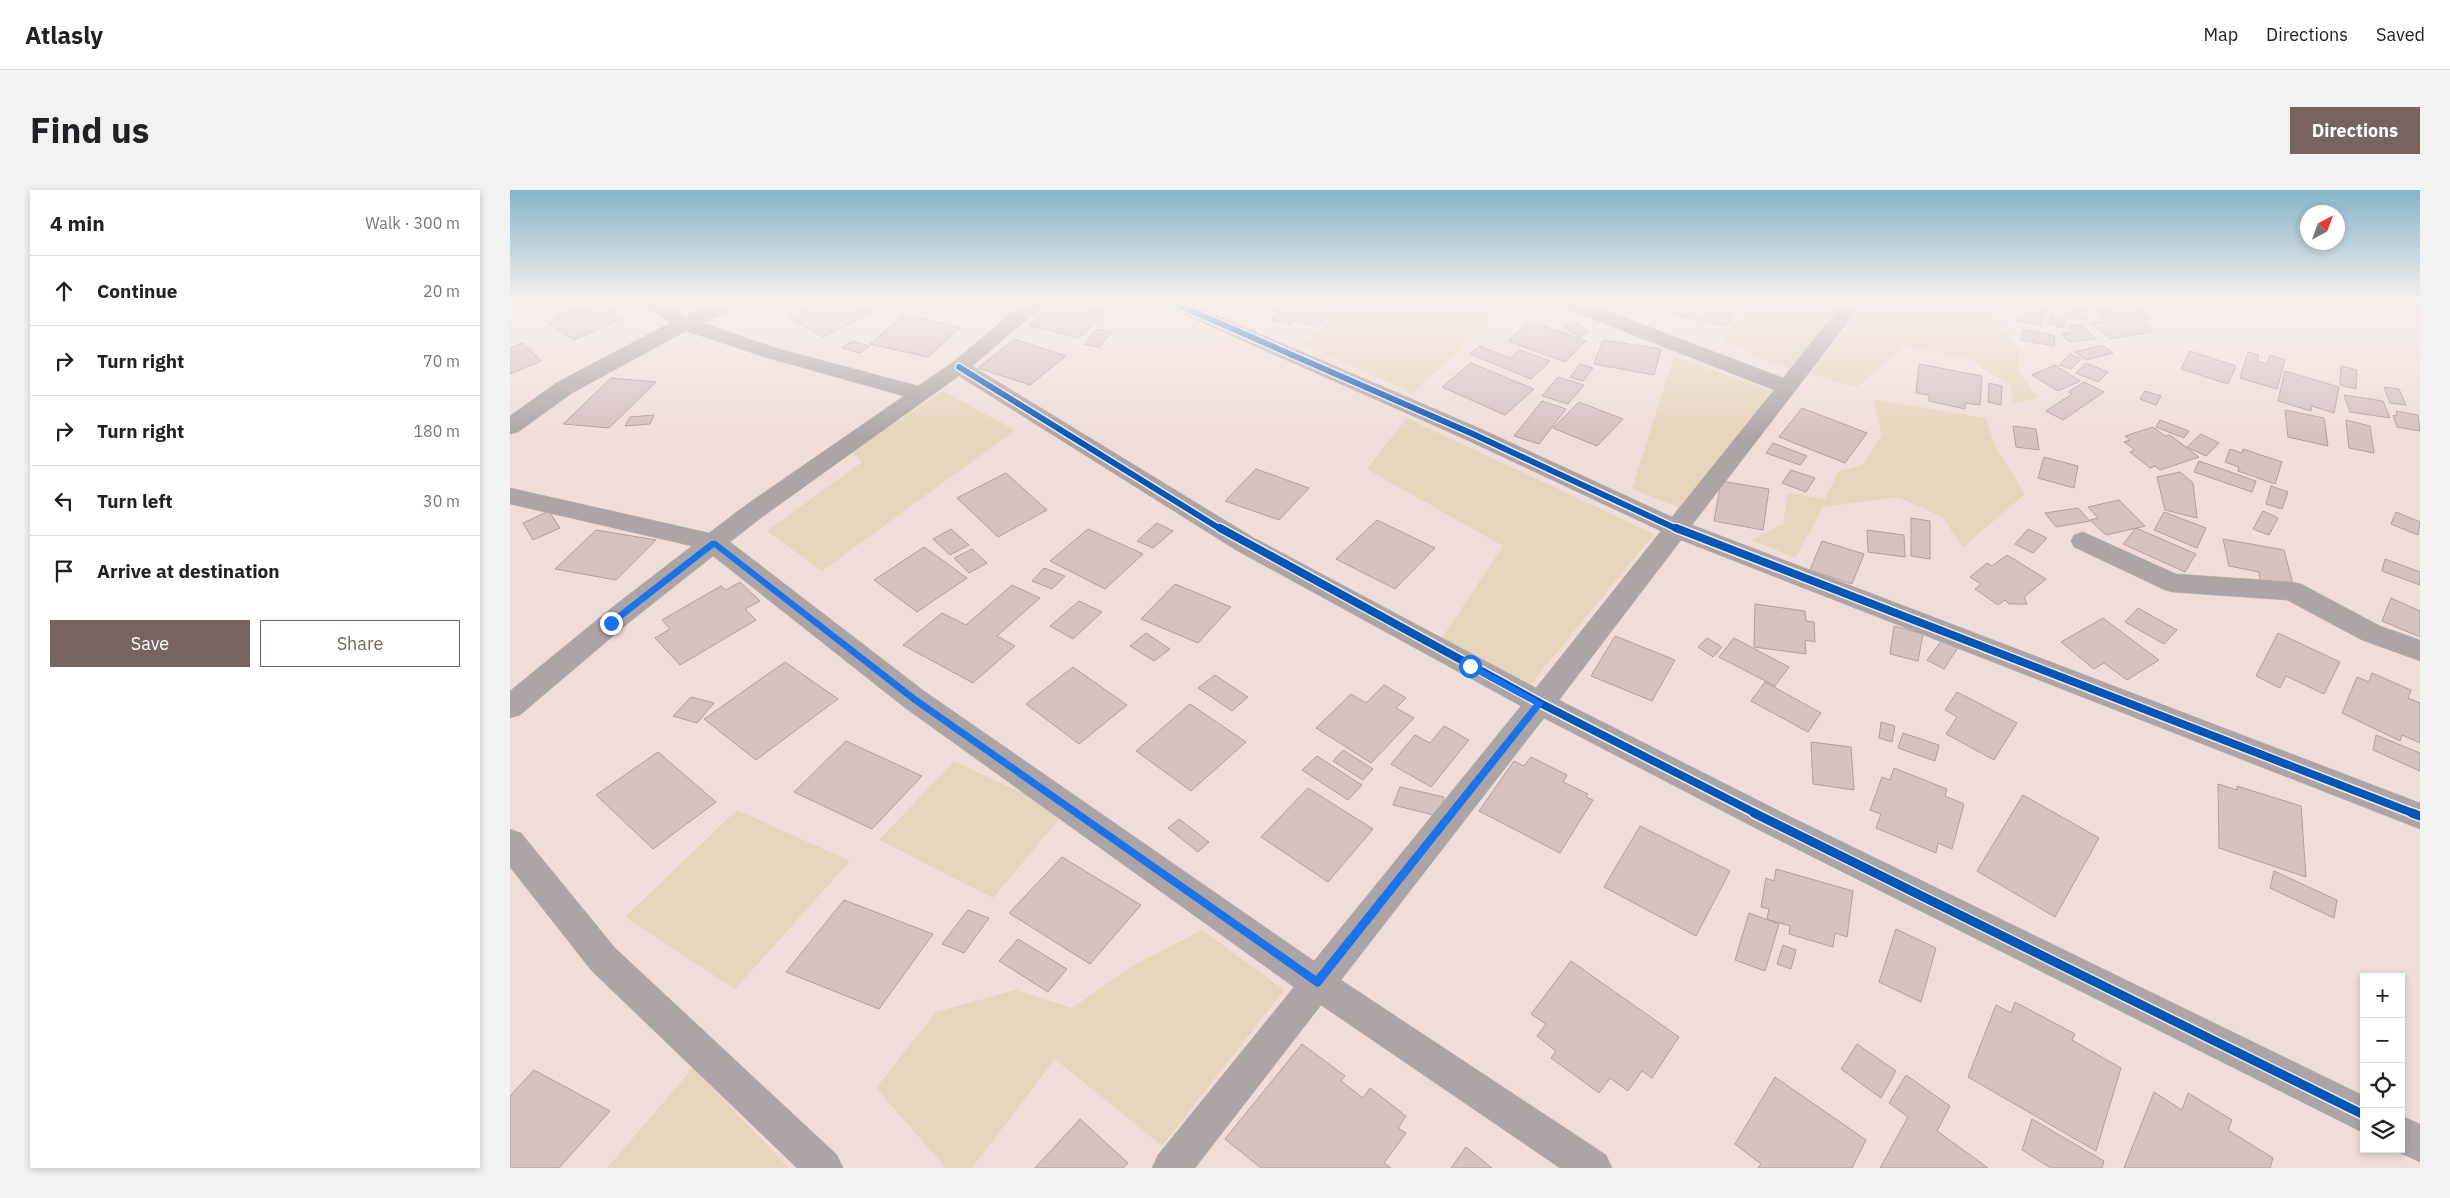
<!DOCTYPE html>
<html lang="en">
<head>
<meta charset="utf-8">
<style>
  :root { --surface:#fff; --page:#f2f2f2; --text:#202124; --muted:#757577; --line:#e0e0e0; --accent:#77635f }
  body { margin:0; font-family:"IBM Plex Sans",sans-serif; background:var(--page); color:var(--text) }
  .controls { position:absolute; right:15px; bottom:15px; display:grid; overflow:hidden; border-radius:0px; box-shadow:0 2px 8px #0003 }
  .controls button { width:45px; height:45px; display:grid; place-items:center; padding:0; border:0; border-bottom:1px solid var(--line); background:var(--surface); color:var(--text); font:25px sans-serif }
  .compass { position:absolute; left:1790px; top:15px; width:45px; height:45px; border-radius:50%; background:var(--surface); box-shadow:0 2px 8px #0003; rotate:41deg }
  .stop { position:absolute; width:15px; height:15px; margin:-11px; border:4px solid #1a73e8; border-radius:50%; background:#fff }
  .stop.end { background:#1a73e8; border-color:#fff; box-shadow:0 1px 5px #0008 }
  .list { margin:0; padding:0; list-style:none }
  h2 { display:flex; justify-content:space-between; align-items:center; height:65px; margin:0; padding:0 20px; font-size:21px }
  h2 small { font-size:16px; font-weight:400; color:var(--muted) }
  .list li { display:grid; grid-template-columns:32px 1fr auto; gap:15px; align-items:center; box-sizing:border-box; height:70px; padding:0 20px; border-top:1px solid var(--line) }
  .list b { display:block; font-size:19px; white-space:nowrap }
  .list em { font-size:16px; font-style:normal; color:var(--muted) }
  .actions { display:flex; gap:10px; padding:15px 20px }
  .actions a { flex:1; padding:11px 0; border:1px solid var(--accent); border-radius:0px; text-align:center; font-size:18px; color:var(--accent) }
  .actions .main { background:var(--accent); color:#fff }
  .icon { flex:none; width:28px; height:28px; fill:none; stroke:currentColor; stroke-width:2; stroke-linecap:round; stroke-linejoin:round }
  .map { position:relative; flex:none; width:1910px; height:978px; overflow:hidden; border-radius:0px }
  header { display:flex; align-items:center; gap:30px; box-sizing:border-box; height:70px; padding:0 25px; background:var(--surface); border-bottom:1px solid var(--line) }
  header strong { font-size:24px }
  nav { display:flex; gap:28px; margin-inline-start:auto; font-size:18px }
  .intro { display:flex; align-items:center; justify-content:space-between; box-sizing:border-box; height:120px; padding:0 30px }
  h1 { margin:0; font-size:35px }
  .button { padding:12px 22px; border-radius:0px; background:var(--accent); color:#fff; font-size:18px; font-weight:700 }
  main { display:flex; gap:30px; padding:0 30px }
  aside { flex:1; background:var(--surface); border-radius:0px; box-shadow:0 2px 8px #0003 }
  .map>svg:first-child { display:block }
</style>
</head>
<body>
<header>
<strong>Atlasly</strong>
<nav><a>Map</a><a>Directions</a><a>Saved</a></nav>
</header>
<div class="intro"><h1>Find us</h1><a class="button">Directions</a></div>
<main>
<aside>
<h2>4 min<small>Walk · 300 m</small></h2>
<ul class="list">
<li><svg class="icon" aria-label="ahead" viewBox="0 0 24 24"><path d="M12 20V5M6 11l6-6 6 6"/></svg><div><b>Continue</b></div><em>20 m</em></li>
<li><svg class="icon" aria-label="right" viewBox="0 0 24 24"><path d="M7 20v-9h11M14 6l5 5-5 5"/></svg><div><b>Turn right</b></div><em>70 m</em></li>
<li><svg class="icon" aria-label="right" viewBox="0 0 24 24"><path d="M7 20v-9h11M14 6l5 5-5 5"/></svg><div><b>Turn right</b></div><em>180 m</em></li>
<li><svg class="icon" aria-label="left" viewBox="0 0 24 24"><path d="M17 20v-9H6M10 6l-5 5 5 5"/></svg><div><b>Turn left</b></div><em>30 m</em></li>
<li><svg class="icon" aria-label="arrive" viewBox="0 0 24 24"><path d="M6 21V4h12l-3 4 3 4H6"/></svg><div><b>Arrive at destination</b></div></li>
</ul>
<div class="actions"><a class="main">Save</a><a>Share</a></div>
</aside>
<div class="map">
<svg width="1910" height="978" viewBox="0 0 1910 978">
  <rect width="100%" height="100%" fill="#efddd9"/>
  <!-- green -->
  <path fill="#e5d5bc" d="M 841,111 L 1003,111 L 903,203 L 790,154 Z
    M 1247,111 L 1331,111 L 1281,180 L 1212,150 L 1234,122 Z
    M 1357,111 L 1479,111 L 1489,131 L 1509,160 L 1509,180 L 1527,208 L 1503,214 L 1501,194 L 1477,182 L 1460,168 L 1394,156 L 1347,197 L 1299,184 Z
    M 1164,166 L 1262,201 L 1171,318 L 1122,299 Z
    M 433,201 L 505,240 L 312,381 L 257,341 L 352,272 L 341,261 Z
    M 1363,209 L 1476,228 L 1485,256 L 1515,304 L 1453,357 L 1432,327 L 1389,307 L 1313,317 L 1285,368 L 1241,350 L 1273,334 L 1278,303 L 1315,309 L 1329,281 L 1352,275 L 1372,246 Z
    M 897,228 L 1144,344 L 1021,494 L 930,451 L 993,356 L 857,279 Z
    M 444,571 L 554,623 L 483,708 L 369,650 Z
    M 227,620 L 340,671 L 225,799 L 115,727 Z
    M 692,740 L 774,800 L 652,956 L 545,869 L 462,978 L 436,978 L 366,898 L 426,822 L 505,800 L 562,818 L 624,775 Z
    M 183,878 L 279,978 L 97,978 Z"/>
  <!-- building -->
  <path fill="#d5c2c1" stroke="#b19f9f" d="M 313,111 L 339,111 L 361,123 L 313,147 L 279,127 Z
    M 447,111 L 492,111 L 482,121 L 444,113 Z
    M 546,111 L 555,111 L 598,121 L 569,148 L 518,135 Z
    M 715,111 L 745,111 L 751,112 L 740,121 L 712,112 Z
    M 774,111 L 811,111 L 830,117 L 806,137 L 785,130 L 780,135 L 761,129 L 770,122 L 763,120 Z
    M 1165,111 L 1228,111 L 1216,136 L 1158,123 Z
    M 1508,111 L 1537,111 L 1546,112 L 1543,123 L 1535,120 L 1531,136 L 1507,130 L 1511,117 L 1506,115 Z
    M 1894,111 L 1910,111 L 1907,122 L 1890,116 Z
    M 89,112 L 114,128 L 64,150 L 40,134 L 49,130 L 45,127 L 66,118 L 69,121 Z
    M 1621,112 L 1641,129 L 1630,131 L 1643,142 L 1599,149 L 1581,133 L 1596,131 L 1584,121 Z
    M 1550,114 L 1578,119 L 1577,130 L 1549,125 Z
    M 394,125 L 451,137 L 418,167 L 360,154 Z
    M 1542,125 L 1557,129 L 1553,138 L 1539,134 Z
    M 1019,131 L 1076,151 L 1055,172 L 998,151 Z
    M 1063,131 L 1079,141 L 1069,147 L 1053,136 Z
    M 1573,135 L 1586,149 L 1559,152 L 1551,143 L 1564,142 L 1558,136 Z
    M 587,139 L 602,142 L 589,157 L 574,154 Z
    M 1513,139 L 1545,146 L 1544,156 L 1511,150 Z
    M 505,149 L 556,166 L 520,195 L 468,178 Z
    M 1093,150 L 1151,159 L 1144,185 L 1084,174 Z
    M 342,151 L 360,156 L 350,163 L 332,158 Z
    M 13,153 L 31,171 L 0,184 L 0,158 Z
    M 1592,155 L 1603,163 L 1576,170 L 1565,162 Z
    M 969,156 L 1000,168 L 1009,160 L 1040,171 L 1021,189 L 960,164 Z
    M 1680,161 L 1726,176 L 1718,194 L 1671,179 Z
    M 1738,162 L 1749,165 L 1747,171 L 1757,174 L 1760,165 L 1775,170 L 1767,199 L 1730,188 Z
    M 1560,164 L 1571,169 L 1561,179 L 1549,175 Z
    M 961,173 L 1024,199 L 995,225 L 932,197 Z
    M 1576,173 L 1598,182 L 1588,192 L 1566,183 Z
    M 1070,174 L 1083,178 L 1073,191 L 1060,187 Z
    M 1409,174 L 1472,186 L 1470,215 L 1455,213 L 1455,219 L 1419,211 L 1419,205 L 1406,203 Z
    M 1545,175 L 1570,191 L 1548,201 L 1522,185 Z
    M 1831,176 L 1847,180 L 1846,199 L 1830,195 Z
    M 1775,181 L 1829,197 L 1824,223 L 1802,216 L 1801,221 L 1768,211 Z
    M 1048,187 L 1074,195 L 1058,214 L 1032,206 Z
    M 101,188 L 146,192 L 99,238 L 53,234 Z
    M 1574,192 L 1594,202 L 1553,230 L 1536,221 L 1562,204 L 1558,202 Z
    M 1479,193 L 1492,196 L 1491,215 L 1478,212 Z
    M 1874,197 L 1889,199 L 1896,215 L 1880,213 Z
    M 1635,201 L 1651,206 L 1646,215 L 1630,209 Z
    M 1834,205 L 1873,211 L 1880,228 L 1840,222 Z
    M 1032,211 L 1056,219 L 1029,254 L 1004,246 Z
    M 1069,212 L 1113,229 L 1087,256 L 1043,238 Z
    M 1292,218 L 1357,243 L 1335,273 L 1269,247 Z
    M 1775,220 L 1814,228 L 1818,256 L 1778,247 Z
    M 1886,221 L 1908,225 L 1910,241 L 1887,237 L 1883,225 L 1887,226 Z
    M 144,225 L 140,234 L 115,236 L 120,227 Z
    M 1650,230 L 1679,241 L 1674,248 L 1646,237 Z
    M 1836,230 L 1860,236 L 1864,263 L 1839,258 Z
    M 1503,236 L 1526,239 L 1529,260 L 1506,257 Z
    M 1643,237 L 1655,246 L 1660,245 L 1689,267 L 1650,280 L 1645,276 L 1640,278 L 1620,262 L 1625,260 L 1614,252 L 1620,250 L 1615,246 Z
    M 1691,244 L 1709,253 L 1696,266 L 1677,257 Z
    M 1263,253 L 1297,266 L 1290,275 L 1256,263 Z
    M 1720,259 L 1732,263 L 1733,259 L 1772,272 L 1765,294 L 1728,281 L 1729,277 L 1715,272 Z
    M 1534,267 L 1568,276 L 1564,298 L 1528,288 Z
    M 1689,271 L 1746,291 L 1742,302 L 1684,282 Z
    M 746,279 L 799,298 L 769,330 L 715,311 Z
    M 1281,280 L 1305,288 L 1296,302 L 1272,293 Z
    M 1670,282 L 1683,293 L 1687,328 L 1655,320 L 1647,287 Z
    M 496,283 L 537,320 L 488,347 L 447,308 Z
    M 1211,291 L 1259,299 L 1253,340 L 1204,331 Z
    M 1761,296 L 1778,302 L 1772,319 L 1756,314 Z
    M 1609,310 L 1635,336 L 1596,345 L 1580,330 L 1588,328 L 1578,317 Z
    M 1568,318 L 1580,331 L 1546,337 L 1535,323 Z
    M 39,321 L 50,338 L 23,350 L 13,333 Z
    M 1753,321 L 1768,328 L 1759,345 L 1743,339 Z
    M 1654,322 L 1696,338 L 1687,358 L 1644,340 Z
    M 1886,322 L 1910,332 L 1908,345 L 1881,334 Z
    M 1401,328 L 1420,331 L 1420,369 L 1401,366 Z
    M 867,330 L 925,358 L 885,399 L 826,369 Z
    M 647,333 L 663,341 L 643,358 L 627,351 Z
    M 1626,338 L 1686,364 L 1675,382 L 1613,354 Z
    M 441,339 L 459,355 L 440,365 L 423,349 Z
    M 578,339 L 633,364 L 595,399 L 540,371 Z
    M 1518,339 L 1537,348 L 1523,363 L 1505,354 Z
    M 86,340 L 146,350 L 106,390 L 45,379 Z
    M 1357,340 L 1394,345 L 1395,367 L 1358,362 Z
    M 1713,349 L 1774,360 L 1784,398 L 1750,391 L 1749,382 L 1719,376 Z
    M 1312,351 L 1354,364 L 1342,394 L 1300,380 Z
    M 414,357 L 457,388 L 407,422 L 364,390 Z
    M 462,359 L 477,373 L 459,383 L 444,368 Z
    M 1497,365 L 1536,389 L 1514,407 L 1517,414 L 1499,414 L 1495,410 L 1488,415 L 1465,399 L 1471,394 L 1460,387 L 1477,373 L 1482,376 Z
    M 1875,369 L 1910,382 L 1910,395 L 1872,381 Z
    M 534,378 L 555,386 L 542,399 L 522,391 Z
    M 230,392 L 250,411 L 235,419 L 246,430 L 170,475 L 145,448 L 160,439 L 152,430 L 211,396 L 216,400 Z
    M 665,394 L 721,417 L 688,453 L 631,429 Z
    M 502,395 L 530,408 L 487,446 L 505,456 L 463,493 L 393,455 L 432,423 L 456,435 Z
    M 1881,408 L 1910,421 L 1910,447 L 1872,431 Z
    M 569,411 L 592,422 L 563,449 L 540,436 Z
    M 1245,414 L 1295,421 L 1296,431 L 1304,432 L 1305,452 L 1295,450 L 1296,464 L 1244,457 Z
    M 1628,418 L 1667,440 L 1654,454 L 1615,432 Z
    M 1593,428 L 1649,470 L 1617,490 L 1594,473 L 1584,479 L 1551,452 Z
    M 1384,436 L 1413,444 L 1408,471 L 1380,464 Z
    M 636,443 L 660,459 L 644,471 L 620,456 Z
    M 1768,443 L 1830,472 L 1814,504 L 1776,486 L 1770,498 L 1746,486 Z
    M 1105,446 L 1165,470 L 1142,511 L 1081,486 Z
    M 1197,448 L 1212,457 L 1203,467 L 1188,457 Z
    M 1224,448 L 1279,477 L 1265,496 L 1209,467 Z
    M 1433,449 L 1449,456 L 1434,479 L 1417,470 Z
    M 275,472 L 328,509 L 246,570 L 194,529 Z
    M 563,477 L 617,515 L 569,554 L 516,514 Z
    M 1862,483 L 1901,500 L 1898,508 L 1910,513 L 1910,553 L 1892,545 L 1890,551 L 1832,523 L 1847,487 L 1859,492 Z
    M 705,485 L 738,507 L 722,521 L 688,498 Z
    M 1255,492 L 1311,523 L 1298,542 L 1241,511 Z
    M 874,495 L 896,508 L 886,518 L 904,528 L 861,573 L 806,538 L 841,504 L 856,513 Z
    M 1447,502 L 1507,533 L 1484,570 L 1436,544 L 1447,527 L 1435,520 Z
    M 181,507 L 204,513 L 187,533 L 163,526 Z
    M 680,514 L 736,552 L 681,601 L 626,561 Z
    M 1371,532 L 1385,536 L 1382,552 L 1369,548 Z
    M 934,536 L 959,550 L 921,597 L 881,574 L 905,545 L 920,553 Z
    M 1393,543 L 1429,555 L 1425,571 L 1388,558 Z
    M 1866,545 L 1910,563 L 1910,581 L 1863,560 Z
    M 336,551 L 412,586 L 362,639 L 284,602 Z
    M 1301,552 L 1341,557 L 1344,600 L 1303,594 Z
    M 833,560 L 863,579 L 853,590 L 823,571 Z
    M 148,562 L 206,612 L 143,659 L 86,605 Z
    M 807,566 L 852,595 L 838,610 L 792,580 Z
    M 1021,567 L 1057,585 L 1053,592 L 1078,604 L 1076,607 L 1083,610 L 1050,663 L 969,621 L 1004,571 L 1014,576 Z
    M 1384,578 L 1437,599 L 1435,606 L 1454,614 L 1442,659 L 1428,653 L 1426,663 L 1366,638 L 1371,624 L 1360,620 L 1372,587 L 1380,590 Z
    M 1708,594 L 1727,600 L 1727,596 L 1791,616 L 1796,687 L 1709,658 Z
    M 890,597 L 934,607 L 928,626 L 883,615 Z
    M 798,598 L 863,639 L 818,692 L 751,647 Z
    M 1513,605 L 1589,648 L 1545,727 L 1467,681 Z
    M 669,629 L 699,652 L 688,662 L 658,638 Z
    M 1130,636 L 1220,681 L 1186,746 L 1094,697 Z
    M 552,667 L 631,715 L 580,774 L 499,723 Z
    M 1266,679 L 1343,701 L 1337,747 L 1325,743 L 1323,757 L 1279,744 L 1280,736 L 1257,729 L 1259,719 L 1251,717 L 1256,688 L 1264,691 Z
    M 1764,681 L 1827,710 L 1824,728 L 1760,698 Z
    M 334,710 L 423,744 L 369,819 L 276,782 Z
    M 458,720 L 479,728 L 454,763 L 432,754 Z
    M 1239,723 L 1269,734 L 1255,781 L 1225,770 Z
    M 1386,739 L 1426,758 L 1411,812 L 1369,792 Z
    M 508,749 L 557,779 L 538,802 L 489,771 Z
    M 1273,755 L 1286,760 L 1281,779 L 1267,774 Z
    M 1061,771 L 1169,847 L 1142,888 L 1132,881 L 1118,901 L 1100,888 L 1089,903 L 1041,868 L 1046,861 L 1027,846 L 1036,834 L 1021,824 Z
    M 1505,812 L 1565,844 L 1562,850 L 1611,878 L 1586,961 L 1458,887 L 1486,815 L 1501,823 Z
    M 792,854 L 835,886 L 831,891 L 853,908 L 860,898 L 896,926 L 888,938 L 896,943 L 874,973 L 881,978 L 751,978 L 715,949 Z
    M 1347,854 L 1386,881 L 1371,908 L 1331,879 Z
    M 24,880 L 100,921 L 49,978 L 0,978 L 0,906 Z
    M 1396,885 L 1440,916 L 1427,941 L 1478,978 L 1370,978 L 1398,927 L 1379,913 Z
    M 1265,887 L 1356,950 L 1342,978 L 1248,978 L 1251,974 L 1225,954 Z
    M 1644,902 L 1672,920 L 1678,903 L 1722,930 L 1718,940 L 1763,968 L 1760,978 L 1614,978 Z
    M 570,929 L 618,973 L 613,978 L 525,978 Z
    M 1522,929 L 1594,971 L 1592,978 L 1541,978 L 1512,960 Z
    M 956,957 L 982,978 L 941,978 Z"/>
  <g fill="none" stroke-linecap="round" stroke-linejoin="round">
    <defs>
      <path id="minor" d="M 132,111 L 153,111 L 176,126 L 210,111 L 234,111 L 232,115 L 192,133 L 269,159 L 408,196 L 442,173 L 516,111 L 536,111 L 534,115 L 462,176 L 744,348 L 1026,498 L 1151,341 L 955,249 L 652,115 L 650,111 L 674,111 L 971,239 L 1162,327 L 1264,200 L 1047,115 L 1045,111 L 1070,111 L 1273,188 L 1335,111 L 1354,111 L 1182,335 L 1910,613 L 1910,639 L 1171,350 L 1049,510 L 1281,627 L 1854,906 L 1854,943 L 1259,645 L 1034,528 L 831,790 L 1096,965 L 1102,978 L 1050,978 L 811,815 L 685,978 L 642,978 L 648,965 L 784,797 L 394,517 L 203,366 L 122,430 L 10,525 L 0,528 L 0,501 L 104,416 L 182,356 L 0,314 L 0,298 L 199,343 L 236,315 L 394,206 L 255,167 L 176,141 L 62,203 L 8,242 L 0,244 L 0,226 L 46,193 L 160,133 L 134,115 ZM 449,186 L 726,360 L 1011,516 L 804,771 L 414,501 L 220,352 L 252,327 Z
        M 1573,342 L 1666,384 L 1782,392 L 1791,394 L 1870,436 L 1910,450 L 1910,471 L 1852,450 L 1777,410 L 1662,402 L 1653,399 L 1564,357 L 1561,351 L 1564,345 Z
        M 0,639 L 11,643 L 105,758 L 327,965 L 333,978 L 287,978 L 81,780 L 0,677 Z
        M 1891,926 L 1910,934 L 1910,972 L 1882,959 L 1891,959 Z"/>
    </defs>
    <!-- minor casing -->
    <use href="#minor" stroke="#c8b8b5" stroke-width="1"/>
    <!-- minor -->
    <use href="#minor" fill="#ada4a6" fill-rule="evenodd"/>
    <defs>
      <path id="cycleway-far2" d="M 659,111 L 963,244 L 1169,340
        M 449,177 L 712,340"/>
      <path id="cycleway-far1" d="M 710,338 L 1030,513 L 1247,624
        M 1166,338 L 1905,624"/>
      <path id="cycleway" d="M 1244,623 L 1854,925
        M 1902,623 L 1910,626"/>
    </defs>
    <!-- cycleway-far2 casing -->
    <use href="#cycleway-far2" stroke="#fde7e2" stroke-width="9"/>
    <!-- cycleway-far1 casing -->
    <use href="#cycleway-far1" stroke="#fde7e2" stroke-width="11"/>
    <!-- cycleway casing -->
    <use href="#cycleway" stroke="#fde7e2" stroke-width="12"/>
    <!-- cycleway-far2 -->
    <use href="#cycleway-far2" stroke="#0057b8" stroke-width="6"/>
    <!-- cycleway-far1 -->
    <use href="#cycleway-far1" stroke="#0057b8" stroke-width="8"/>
    <!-- cycleway -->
    <use href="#cycleway" stroke="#0057b8" stroke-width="9"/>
  </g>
  <!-- sky -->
  <linearGradient id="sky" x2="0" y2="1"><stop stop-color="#87b5c8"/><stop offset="0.45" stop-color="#f8f0ee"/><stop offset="1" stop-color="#f8f0ee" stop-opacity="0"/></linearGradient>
  <rect width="1910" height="247" fill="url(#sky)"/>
  <!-- route -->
  <path fill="#1a73e8" d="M 201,351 L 206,351 L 407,507 L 806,786 L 1024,514 L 957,478 L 957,474 L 963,474 L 1034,513 L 810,796 L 807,797 L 401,511 L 204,357 L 104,435 L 98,435 L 98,431 Z"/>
</svg>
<div class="controls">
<button>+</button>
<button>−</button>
<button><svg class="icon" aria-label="locate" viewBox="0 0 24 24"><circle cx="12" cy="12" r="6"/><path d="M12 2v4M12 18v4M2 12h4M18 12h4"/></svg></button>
<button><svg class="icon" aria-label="layers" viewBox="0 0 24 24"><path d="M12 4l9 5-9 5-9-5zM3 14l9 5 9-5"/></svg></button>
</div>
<svg class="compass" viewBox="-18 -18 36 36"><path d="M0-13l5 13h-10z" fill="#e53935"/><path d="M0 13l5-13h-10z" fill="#757577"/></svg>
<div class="stop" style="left:960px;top:476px"></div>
<div class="stop end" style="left:101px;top:433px"></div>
</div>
</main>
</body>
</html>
